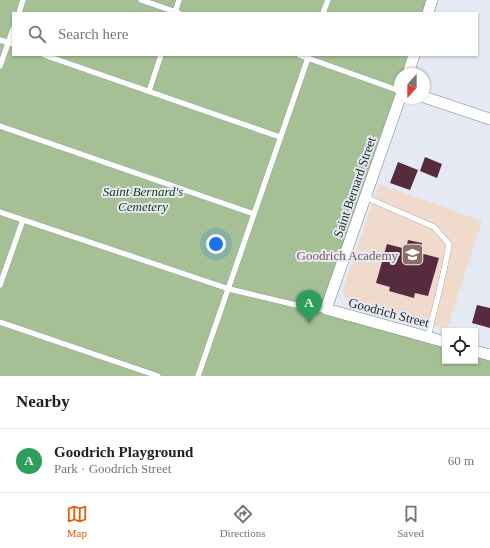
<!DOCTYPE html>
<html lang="en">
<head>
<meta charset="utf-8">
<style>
  :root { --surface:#fff; --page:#f6f6f6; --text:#202124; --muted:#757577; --line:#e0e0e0; --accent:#ea580c }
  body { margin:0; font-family:Georgia,serif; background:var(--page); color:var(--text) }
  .controls { position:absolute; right:12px; bottom:12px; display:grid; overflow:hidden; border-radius:0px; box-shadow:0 1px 3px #0004 }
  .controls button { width:36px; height:36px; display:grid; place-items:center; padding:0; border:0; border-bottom:1px solid var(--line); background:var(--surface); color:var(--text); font:20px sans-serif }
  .compass { position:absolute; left:394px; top:68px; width:36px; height:36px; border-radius:50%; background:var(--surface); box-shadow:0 1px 3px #0004; rotate:201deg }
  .you { position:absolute; left:216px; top:244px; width:14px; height:14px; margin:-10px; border:3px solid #fff; border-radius:50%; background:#1a73e8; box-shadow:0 0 0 6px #1a73e833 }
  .badge { display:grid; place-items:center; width:26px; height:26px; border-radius:50%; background:var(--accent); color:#fff; font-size:13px; font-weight:700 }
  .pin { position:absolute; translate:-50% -33px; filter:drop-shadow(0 1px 2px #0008) }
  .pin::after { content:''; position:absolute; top:21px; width:14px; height:12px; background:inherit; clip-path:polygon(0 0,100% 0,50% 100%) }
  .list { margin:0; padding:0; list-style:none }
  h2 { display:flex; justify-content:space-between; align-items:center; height:52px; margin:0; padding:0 16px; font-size:17px }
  h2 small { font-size:13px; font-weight:400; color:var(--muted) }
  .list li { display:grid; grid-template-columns:26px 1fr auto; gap:12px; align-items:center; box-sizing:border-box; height:64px; padding:0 16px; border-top:1px solid var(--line) }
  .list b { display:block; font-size:15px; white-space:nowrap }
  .list p { margin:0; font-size:13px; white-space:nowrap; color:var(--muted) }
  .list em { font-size:13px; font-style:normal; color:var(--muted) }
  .icon { flex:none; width:22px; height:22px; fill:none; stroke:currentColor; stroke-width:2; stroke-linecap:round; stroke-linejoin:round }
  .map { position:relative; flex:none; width:490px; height:376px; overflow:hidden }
  .search { position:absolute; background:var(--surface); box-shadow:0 1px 3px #0004; left:12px; right:12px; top:12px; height:44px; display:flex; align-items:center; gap:10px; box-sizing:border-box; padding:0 14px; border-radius:0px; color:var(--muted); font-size:15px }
  .sheet { height:116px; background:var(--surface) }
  nav { display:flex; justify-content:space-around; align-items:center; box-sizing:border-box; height:56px; border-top:1px solid var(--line); background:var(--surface); font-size:11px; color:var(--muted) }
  nav a { display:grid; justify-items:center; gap:2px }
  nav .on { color:var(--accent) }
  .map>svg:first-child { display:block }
</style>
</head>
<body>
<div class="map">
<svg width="490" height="376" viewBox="0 0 490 376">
  <rect width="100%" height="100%" fill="#e4e9f4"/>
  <!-- education -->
  <path fill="#efdacc" d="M 379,184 L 482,221 L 447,329 L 352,304 L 344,297 L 343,289 Z"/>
  <!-- green -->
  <path fill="#a5c095" d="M 0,0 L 432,0 L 428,13 L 13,13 L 13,55 L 414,55 L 408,74 L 400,74 L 400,98 L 326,309 L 445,342 L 445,361 L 475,361 L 475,351 L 490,355 L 490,376 L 0,376 Z"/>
  <!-- building -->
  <path fill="#562b3e" d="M 425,157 L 442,164 L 437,178 L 420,171 Z
    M 398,162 L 418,170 L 410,190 L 390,183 Z
    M 408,240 L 422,243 L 420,253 L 439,258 L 428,296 L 415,293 L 414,298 L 389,291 L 390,287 L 376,283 L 387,244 L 406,249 Z
    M 477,305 L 490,308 L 490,328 L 472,323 Z"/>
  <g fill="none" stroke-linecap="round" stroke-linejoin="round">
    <defs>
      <path id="lane" d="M 141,0 L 179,13
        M 19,13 L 23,0
        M 175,13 L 179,0
        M 323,13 L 328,0
        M 0,40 L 13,44
        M 44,55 L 280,137
        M 299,55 L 400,91
        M 0,66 L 13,29
        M 149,91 L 161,55
        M 0,126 L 254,214
        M 365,197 L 434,227 L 449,244 C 444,276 435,306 428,337
        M 0,212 L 229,289 L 313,309 L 326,309
        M 0,285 L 23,220
        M 0,322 L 158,376
        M 198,376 L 309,55"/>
      <path id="street" d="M 428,13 L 432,0
        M 408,74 L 414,55
        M 424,97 L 490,119
        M 400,98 L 326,309 L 445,342
        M 475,351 L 490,355"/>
    </defs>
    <!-- lane casing -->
    <use href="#lane" stroke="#7e838c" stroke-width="6"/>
    <!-- street casing -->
    <use href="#street" stroke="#7e838c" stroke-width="12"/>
    <!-- lane -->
    <use href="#lane" stroke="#fff" stroke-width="5.5"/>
    <!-- street -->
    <use href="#street" stroke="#fff" stroke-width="11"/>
  </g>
  <!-- icons -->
  <defs>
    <symbol id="school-square" viewBox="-11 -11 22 22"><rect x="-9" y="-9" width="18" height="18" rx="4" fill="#8d6e63" stroke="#e4e9f4"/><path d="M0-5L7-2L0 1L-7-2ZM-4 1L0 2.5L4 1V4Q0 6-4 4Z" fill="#fff"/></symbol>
  </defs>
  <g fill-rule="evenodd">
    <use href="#school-square" x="400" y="242" width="25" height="25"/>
  </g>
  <g text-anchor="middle" stroke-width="4" stroke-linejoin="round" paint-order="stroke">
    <!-- street labels -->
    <g font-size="13" fill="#25262a" stroke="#e4e9f4">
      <text transform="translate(354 187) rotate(-71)" y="5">Saint Bernard Street</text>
      <text transform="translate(389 312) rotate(15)" y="5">Goodrich Street</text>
    </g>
    <!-- park labels -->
    <g font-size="13" font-style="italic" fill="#243e0e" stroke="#e4e9f4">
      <text x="143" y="196">Saint Bernard's<tspan x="143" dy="15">Cemetery</tspan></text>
    </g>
    <!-- education labels -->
    <g font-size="13" fill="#785e54" stroke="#e4e9f4" text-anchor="end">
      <text x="398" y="260">Goodrich Academy</text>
    </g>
  </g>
</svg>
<div class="controls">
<button><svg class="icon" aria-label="locate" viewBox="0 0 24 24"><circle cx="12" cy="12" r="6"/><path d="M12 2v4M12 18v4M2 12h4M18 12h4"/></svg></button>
</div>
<svg class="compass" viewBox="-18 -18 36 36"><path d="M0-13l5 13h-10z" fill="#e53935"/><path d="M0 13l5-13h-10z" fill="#757577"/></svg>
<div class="you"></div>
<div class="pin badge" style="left:309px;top:323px;background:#2e9e5b">A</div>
<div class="search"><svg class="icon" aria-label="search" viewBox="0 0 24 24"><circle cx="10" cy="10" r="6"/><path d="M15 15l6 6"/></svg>Search here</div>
</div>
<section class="sheet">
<h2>Nearby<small></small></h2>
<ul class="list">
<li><span class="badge" style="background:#2e9e5b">A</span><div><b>Goodrich Playground</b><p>Park · Goodrich Street</p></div><em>60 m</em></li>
</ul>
</section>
<nav>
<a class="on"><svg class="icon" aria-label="map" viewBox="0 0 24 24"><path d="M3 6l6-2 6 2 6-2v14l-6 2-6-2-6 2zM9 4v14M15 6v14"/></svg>Map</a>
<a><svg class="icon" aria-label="directions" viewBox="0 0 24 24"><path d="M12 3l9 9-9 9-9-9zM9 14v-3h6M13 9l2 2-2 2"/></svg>Directions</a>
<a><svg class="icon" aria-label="saved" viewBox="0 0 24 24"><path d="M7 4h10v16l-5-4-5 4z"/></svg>Saved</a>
</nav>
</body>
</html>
